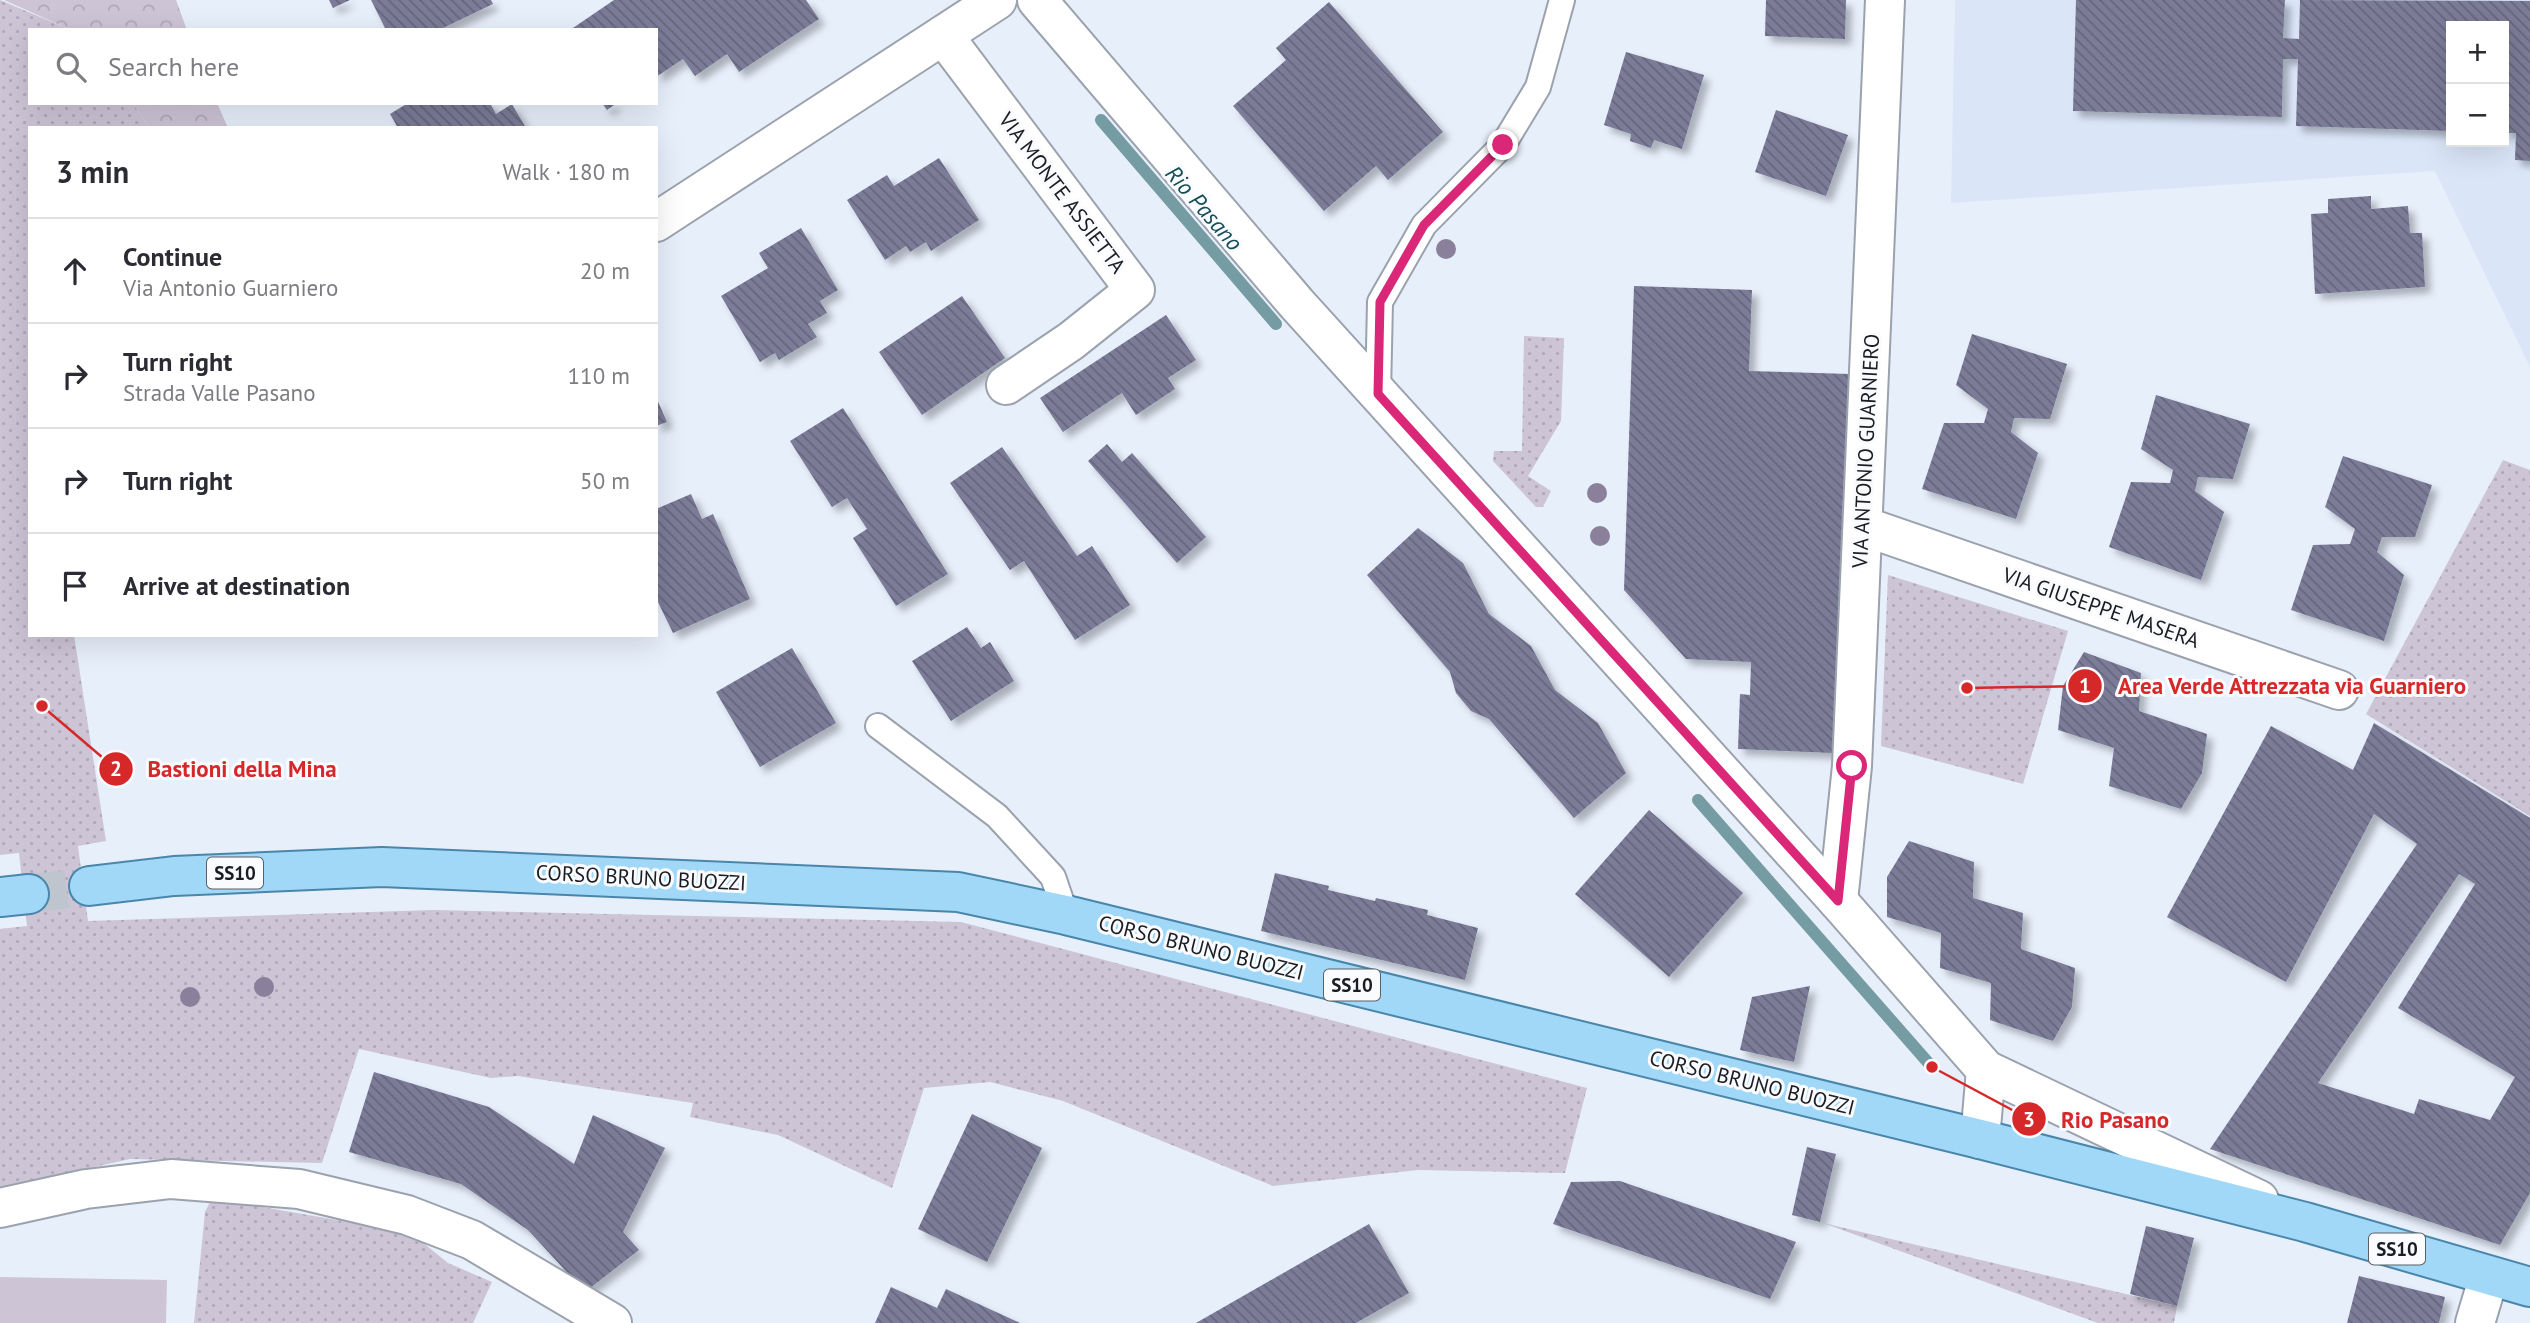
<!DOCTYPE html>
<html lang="en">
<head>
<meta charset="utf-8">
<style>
  :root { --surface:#fff; --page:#f2f2f3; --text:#2b2b33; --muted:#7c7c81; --line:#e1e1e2 }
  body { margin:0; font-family:"PT Sans",sans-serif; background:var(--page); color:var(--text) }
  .controls { position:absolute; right:21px; top:21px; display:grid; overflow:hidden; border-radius:0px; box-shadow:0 7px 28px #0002 }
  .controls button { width:63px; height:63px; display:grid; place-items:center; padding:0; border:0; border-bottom:2px solid var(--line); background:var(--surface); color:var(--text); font:35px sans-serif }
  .stop { position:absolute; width:21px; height:21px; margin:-16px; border:5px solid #db2777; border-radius:50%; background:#fff }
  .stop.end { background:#db2777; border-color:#fff; box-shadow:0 2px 7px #0008 }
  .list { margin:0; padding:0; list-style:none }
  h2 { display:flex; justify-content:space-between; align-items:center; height:91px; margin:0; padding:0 28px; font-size:30px }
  h2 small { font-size:23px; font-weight:400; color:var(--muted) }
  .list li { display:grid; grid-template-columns:46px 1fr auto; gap:21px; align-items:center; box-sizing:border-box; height:105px; padding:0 28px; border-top:2px solid var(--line) }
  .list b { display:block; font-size:26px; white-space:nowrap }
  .list p { margin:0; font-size:23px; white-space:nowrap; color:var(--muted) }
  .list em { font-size:23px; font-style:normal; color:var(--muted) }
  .icon { flex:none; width:38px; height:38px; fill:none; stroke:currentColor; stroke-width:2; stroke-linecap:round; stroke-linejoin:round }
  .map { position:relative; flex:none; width:2530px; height:1323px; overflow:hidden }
  .search { position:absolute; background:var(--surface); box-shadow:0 7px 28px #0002; left:28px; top:28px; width:630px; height:77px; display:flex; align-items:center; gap:18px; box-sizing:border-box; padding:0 24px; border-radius:0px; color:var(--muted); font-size:26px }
  .panel { position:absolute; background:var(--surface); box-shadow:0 7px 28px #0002; left:28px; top:126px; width:630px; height:511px; border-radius:0px }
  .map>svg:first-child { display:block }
</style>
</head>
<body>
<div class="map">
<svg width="2530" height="1323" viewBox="0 0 2530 1323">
  <defs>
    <pattern id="green-dots" width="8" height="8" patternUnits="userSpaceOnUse" patternTransform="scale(1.75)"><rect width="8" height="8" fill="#cdc4d6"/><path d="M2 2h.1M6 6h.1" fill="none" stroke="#afa8b7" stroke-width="1.8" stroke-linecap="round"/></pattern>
    <pattern id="forest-crowns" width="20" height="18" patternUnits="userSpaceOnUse" patternTransform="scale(1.75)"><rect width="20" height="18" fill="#cdc4d6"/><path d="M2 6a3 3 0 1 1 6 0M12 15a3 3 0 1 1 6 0" fill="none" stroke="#afa8b7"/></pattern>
    <pattern id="building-back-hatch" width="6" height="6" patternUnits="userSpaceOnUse" patternTransform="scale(1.75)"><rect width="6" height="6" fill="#7c7c99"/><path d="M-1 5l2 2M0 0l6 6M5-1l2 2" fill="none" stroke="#65657c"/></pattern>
    <filter id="shadow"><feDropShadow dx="6" dy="6" stdDeviation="3.5" flood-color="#0004"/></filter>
  </defs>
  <rect width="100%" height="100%" fill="#e7effb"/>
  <!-- built -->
  <path fill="#dae5f8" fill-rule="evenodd" d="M 1955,0 L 2530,0 L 2530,367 L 2435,171 L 1951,203 ZM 2451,26 L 2504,26 L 2504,142 L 2451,142 Z"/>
  <!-- green -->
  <path fill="url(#green-dots)" d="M 0,0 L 71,30 L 30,30 L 30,103 L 133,103 L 149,128 L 30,128 L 30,635 L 74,635 L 106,841 L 78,846 L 88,921 L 433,910 L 961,922 L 1587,1088 L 1565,1173 L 1418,1170 L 1273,1186 L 1063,1101 L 990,1082 L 924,1088 L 892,1188 L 778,1135 L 690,1117 L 693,1103 L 518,1076 L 491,1078 L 359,1049 L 322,1163 L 130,1159 L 0,1188 L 0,929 L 27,926 L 19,853 L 0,855 Z
    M 1524,336 L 1564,338 L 1561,421 L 1528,476 L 1551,491 L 1543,507 L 1536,507 L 1493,461 L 1494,451 L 1522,451 Z
    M 2503,460 L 2530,470 L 2530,816 L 2366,714 Z
    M 1888,575 L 2068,631 L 2023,784 L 1881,746 Z
    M 212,1198 L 411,1233 L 448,1263 L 492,1282 L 473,1323 L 194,1323 L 205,1212 Z
    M 1823,1223 L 2177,1306 L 2174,1323 L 2098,1323 Z"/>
  <!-- forest -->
  <path fill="url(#forest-crowns)" d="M 4,0 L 176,0 L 187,30 L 71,30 Z
    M 133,103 L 217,103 L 228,128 L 149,128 Z"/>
  <!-- pitch -->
  <path fill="#cdc4d6" d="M 0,1277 L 167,1280 L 166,1323 L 0,1323 Z"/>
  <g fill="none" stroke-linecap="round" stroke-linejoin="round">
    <!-- stream -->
    <path stroke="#759ba3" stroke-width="12" d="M 1101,120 L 1276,324
      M 1698,800 L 1932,1067"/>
  </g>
  <!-- building -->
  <path fill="url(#building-back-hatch)" fill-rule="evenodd" filter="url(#shadow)" d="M 329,0 L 350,0 L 333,8 Z
    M 371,0 L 491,0 L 493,4 L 439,30 L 386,30 Z
    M 614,0 L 806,0 L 819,19 L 739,72 L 727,54 L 695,76 L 683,59 L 656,77 L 656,30 L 570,30 Z
    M 1766,0 L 1846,0 L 1845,39 L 1765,36 Z
    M 2076,0 L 2285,0 L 2283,38 L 2299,39 L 2300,0 L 2530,1 L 2530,161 L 2515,160 L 2516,133 L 2504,133 L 2504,26 L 2451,26 L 2451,131 L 2296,126 L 2298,59 L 2283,59 L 2282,117 L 2073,111 Z
    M 1329,2 L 1443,132 L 1388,180 L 1376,166 L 1324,211 L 1233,106 L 1286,60 L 1276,48 Z
    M 1626,52 L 1704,75 L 1682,149 L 1654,140 L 1651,148 L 1630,141 L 1631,134 L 1604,125 Z
    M 408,103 L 490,103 L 496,114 L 512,104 L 526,128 L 398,128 L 390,114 Z
    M 602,103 L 617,103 L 607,110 Z
    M 1776,110 L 1848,135 L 1826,196 L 1755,172 Z
    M 939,158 L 979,220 L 931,251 L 926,242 L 910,252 L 906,246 L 885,260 L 847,200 L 887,175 L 894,186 Z
    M 2371,196 L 2371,209 L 2408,206 L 2410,233 L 2422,233 L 2425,287 L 2315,294 L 2311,214 L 2328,213 L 2328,199 Z
    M 801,228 L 838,290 L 820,301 L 827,313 L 808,324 L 817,337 L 779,360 L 775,353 L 760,362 L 721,296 L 768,268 L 759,253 Z
    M 1634,286 L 1752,290 L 1749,371 L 1849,374 L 1833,753 L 1738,749 L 1740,694 L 1750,695 L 1751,662 L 1686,659 L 1624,590 Z
    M 962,296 L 1005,358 L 922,415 L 879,352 Z
    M 1166,315 L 1196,360 L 1168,378 L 1175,389 L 1136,415 L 1122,393 L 1063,432 L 1040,398 Z
    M 1972,334 L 2067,364 L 2050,419 L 2014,418 L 2011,432 L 2038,453 L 2016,519 L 1922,489 L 1944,423 L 1984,423 L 1988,409 L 1956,385 Z
    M 2156,395 L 2250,424 L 2233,479 L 2198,477 L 2195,491 L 2224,512 L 2201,580 L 2109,547 L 2131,482 L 2170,483 L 2173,470 L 2141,449 Z
    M 656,397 L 667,422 L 656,426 Z
    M 843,408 L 948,574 L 896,606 L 853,538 L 867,529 L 847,498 L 832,507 L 790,441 Z
    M 1107,444 L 1122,462 L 1132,453 L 1206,537 L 1177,563 L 1088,461 Z
    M 1002,447 L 1077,556 L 1092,546 L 1130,605 L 1075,640 L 1024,561 L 1010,570 L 950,483 Z
    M 2343,456 L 2432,485 L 2415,537 L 2382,537 L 2377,552 L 2404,575 L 2384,641 L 2291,610 L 2313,545 L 2350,544 L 2355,529 L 2325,507 Z
    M 691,494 L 702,519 L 713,514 L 750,599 L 673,633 L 656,598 L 656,509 Z
    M 1418,528 L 1463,563 L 1489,614 L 1531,646 L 1555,690 L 1598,723 L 1626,773 L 1574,818 L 1489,719 L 1471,711 L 1456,693 L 1450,672 L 1367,575 Z
    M 967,627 L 981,648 L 990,642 L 1014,681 L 951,721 L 912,661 Z
    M 792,648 L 836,723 L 760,767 L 716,692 Z
    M 2084,652 L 2141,673 L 2139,711 L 2207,734 L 2202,773 L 2181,809 L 2109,786 L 2114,748 L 2058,730 L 2063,686 Z
    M 2374,723 L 2530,818 L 2530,1193 L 2500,1245 L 2210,1149 L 2417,844 L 2374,814 L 2286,982 L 2167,917 L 2271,726 L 2353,770 ZM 2459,874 L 2475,884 L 2398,1008 L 2515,1077 L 2490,1120 L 2419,1099 L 2414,1114 L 2318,1083 Z
    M 1649,810 L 1743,893 L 1669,977 L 1575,894 Z
    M 1909,841 L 1974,862 L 1973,898 L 2023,913 L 2021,949 L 2075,968 L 2072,1007 L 2053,1041 L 1990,1020 L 1991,983 L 1940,968 L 1941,933 L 1887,917 L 1887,877 Z
    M 1275,873 L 1329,886 L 1328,890 L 1375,901 L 1376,898 L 1428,910 L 1427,915 L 1478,928 L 1465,980 L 1261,931 Z
    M 1810,986 L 1794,1062 L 1740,1050 L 1752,997 Z
    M 374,1072 L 489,1107 L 574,1164 L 593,1115 L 665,1148 L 623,1232 L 639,1250 L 585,1292 L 528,1230 L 461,1184 L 349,1152 Z
    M 972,1114 L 1042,1148 L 987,1262 L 918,1229 Z
    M 1807,1147 L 1836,1154 L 1820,1222 L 1792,1215 Z
    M 1620,1181 L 1796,1242 L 1770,1299 L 1553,1224 L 1571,1182 Z
    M 1369,1224 L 1409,1293 L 1356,1323 L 1196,1323 Z
    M 2146,1226 L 2194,1238 L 2177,1306 L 2130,1294 Z
    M 2359,1276 L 2445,1297 L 2439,1323 L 2347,1323 Z
    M 891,1287 L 937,1308 L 946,1289 L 1020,1323 L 875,1323 Z"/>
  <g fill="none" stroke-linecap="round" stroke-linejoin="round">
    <!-- primary-tunnel -->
    <path stroke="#bec5cf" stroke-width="38" stroke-dasharray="38 19" stroke-linecap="butt" d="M 29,894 L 89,886"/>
    <defs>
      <path id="lane" d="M 1378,394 L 1380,302 L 1424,225 L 1503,145 L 1538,87 L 1562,0
        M 878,726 L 997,816 L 1053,877 L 1066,915"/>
      <path id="street" d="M 943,35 L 1135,290 L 1071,341 L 1006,385
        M 656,222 L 997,0
        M 1863,526 L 2339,690
        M 1838,901 L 1852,766 L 1885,0
        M 0,1208 L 86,1189 L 171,1179 L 299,1189 L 407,1215 L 472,1240 L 612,1323
        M 2475,1323 L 2489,1276"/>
      <path id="secondary" d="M 1037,0 L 1297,304 L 1838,901 L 1986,1070 L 1980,1139
        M 1986,1070 L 2259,1200"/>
      <path id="primary" d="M 89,886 L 174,876 L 382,867 L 958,892 L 1066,915 L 1980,1139 L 2305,1222 L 2530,1287
        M 0,897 L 29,894"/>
    </defs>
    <!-- lane casing -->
    <use href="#lane" stroke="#9ba2ad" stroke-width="28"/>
    <!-- street casing -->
    <use href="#street" stroke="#9ba2ad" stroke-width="42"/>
    <!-- secondary casing -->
    <use href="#secondary" stroke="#9ba2ad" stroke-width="42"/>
    <!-- primary casing -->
    <use href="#primary" stroke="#4986aa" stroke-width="42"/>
    <!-- lane -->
    <use href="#lane" stroke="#fff" stroke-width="24"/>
    <!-- street -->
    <use href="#street" stroke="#fff" stroke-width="38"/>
    <!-- secondary -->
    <use href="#secondary" stroke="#fff" stroke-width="38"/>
    <!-- primary -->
    <use href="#primary" stroke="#a1d8f8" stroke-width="38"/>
  </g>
  <!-- trees -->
  <g fill="#8a809b">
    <circle cx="1446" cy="249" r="10"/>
    <circle cx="1597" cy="493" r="10"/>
    <circle cx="1600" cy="536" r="10"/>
    <circle cx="264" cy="987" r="10"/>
    <circle cx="190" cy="997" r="10"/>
  </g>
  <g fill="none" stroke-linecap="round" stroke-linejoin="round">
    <!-- route -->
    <path stroke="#db2777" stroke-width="9" d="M 1503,145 L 1424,225 L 1380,302 L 1378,394 L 1838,901 L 1852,766"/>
  </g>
  <g text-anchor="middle" stroke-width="6" stroke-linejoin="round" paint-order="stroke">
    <!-- shield labels -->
    <g fill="#fafbfe" stroke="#5d6063" stroke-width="2">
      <rect x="207" y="857.5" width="56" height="31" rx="5"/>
      <rect x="1324" y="969.5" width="56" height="31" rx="5"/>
      <rect x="2369" y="1233.5" width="56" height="31" rx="5"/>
    </g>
    <g font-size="19" font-weight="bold" fill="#1a1d21">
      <text x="235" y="880">SS10</text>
      <text x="1352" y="992">SS10</text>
      <text x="2397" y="1256">SS10</text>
    </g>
    <!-- street labels -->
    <g font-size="21" fill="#1a1d21" stroke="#fafbfe">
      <text transform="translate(1062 193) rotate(53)" y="7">VIA MONTE ASSIETTA</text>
      <text transform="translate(1866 451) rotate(-87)" y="7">VIA ANTONIO GUARNIERO</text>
      <text transform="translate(2101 608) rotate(19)" y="7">VIA GIUSEPPE MASERA</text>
      <text transform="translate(641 878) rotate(3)" y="7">CORSO BRUNO BUOZZI</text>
      <text transform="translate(1201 948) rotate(14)" y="7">CORSO BRUNO BUOZZI</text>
      <text transform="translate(1752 1083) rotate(14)" y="7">CORSO BRUNO BUOZZI</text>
    </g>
    <!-- water labels -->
    <g font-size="23" font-style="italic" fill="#154d57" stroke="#fafbfe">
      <text transform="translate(1204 208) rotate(49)" y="8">Rio Pasano</text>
    </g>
  </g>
  <!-- callouts -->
  <path fill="none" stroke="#d62828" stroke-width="2.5" d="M1967 688L2085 686M42 706L116 769M1932 1067L2029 1119"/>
  <g fill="#d62828" stroke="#fafbfe" stroke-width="2.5">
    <circle cx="1967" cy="688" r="7"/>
    <circle cx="42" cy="706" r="7"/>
    <circle cx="1932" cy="1067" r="7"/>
    <circle cx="2085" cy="686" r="18"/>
    <circle cx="116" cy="769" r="18"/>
    <circle cx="2029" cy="1119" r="18"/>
  </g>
  <g font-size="21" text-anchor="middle" font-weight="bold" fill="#fff">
    <text x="2085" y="693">1</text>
    <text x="116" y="776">2</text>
    <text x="2029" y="1127">3</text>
  </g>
  <g font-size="23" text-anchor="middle" font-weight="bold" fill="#d62828" stroke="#fafbfe" stroke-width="6" stroke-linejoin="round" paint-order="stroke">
    <text x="2292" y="694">Area Verde Attrezzata via Guarniero</text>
    <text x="242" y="777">Bastioni della Mina</text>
    <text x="2115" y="1128">Rio Pasano</text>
  </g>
</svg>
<div class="controls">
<button>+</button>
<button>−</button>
</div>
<div class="stop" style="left:1852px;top:766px"></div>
<div class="stop end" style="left:1503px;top:145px"></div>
<div class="search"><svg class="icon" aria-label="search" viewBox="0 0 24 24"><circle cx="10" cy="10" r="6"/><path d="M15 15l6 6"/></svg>Search here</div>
<section class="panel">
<h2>3 min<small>Walk · 180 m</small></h2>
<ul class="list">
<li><svg class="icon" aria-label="ahead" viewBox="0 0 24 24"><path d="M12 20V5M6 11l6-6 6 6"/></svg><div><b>Continue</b><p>Via Antonio Guarniero</p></div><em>20 m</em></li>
<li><svg class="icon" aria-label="right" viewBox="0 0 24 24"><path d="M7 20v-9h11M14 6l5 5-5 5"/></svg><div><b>Turn right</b><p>Strada Valle Pasano</p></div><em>110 m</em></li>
<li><svg class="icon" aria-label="right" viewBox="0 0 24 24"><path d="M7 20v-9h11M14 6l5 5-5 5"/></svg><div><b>Turn right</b></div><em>50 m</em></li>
<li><svg class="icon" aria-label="arrive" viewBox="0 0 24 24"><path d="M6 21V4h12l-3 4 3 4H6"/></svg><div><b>Arrive at destination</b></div></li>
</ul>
</section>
</div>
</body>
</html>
